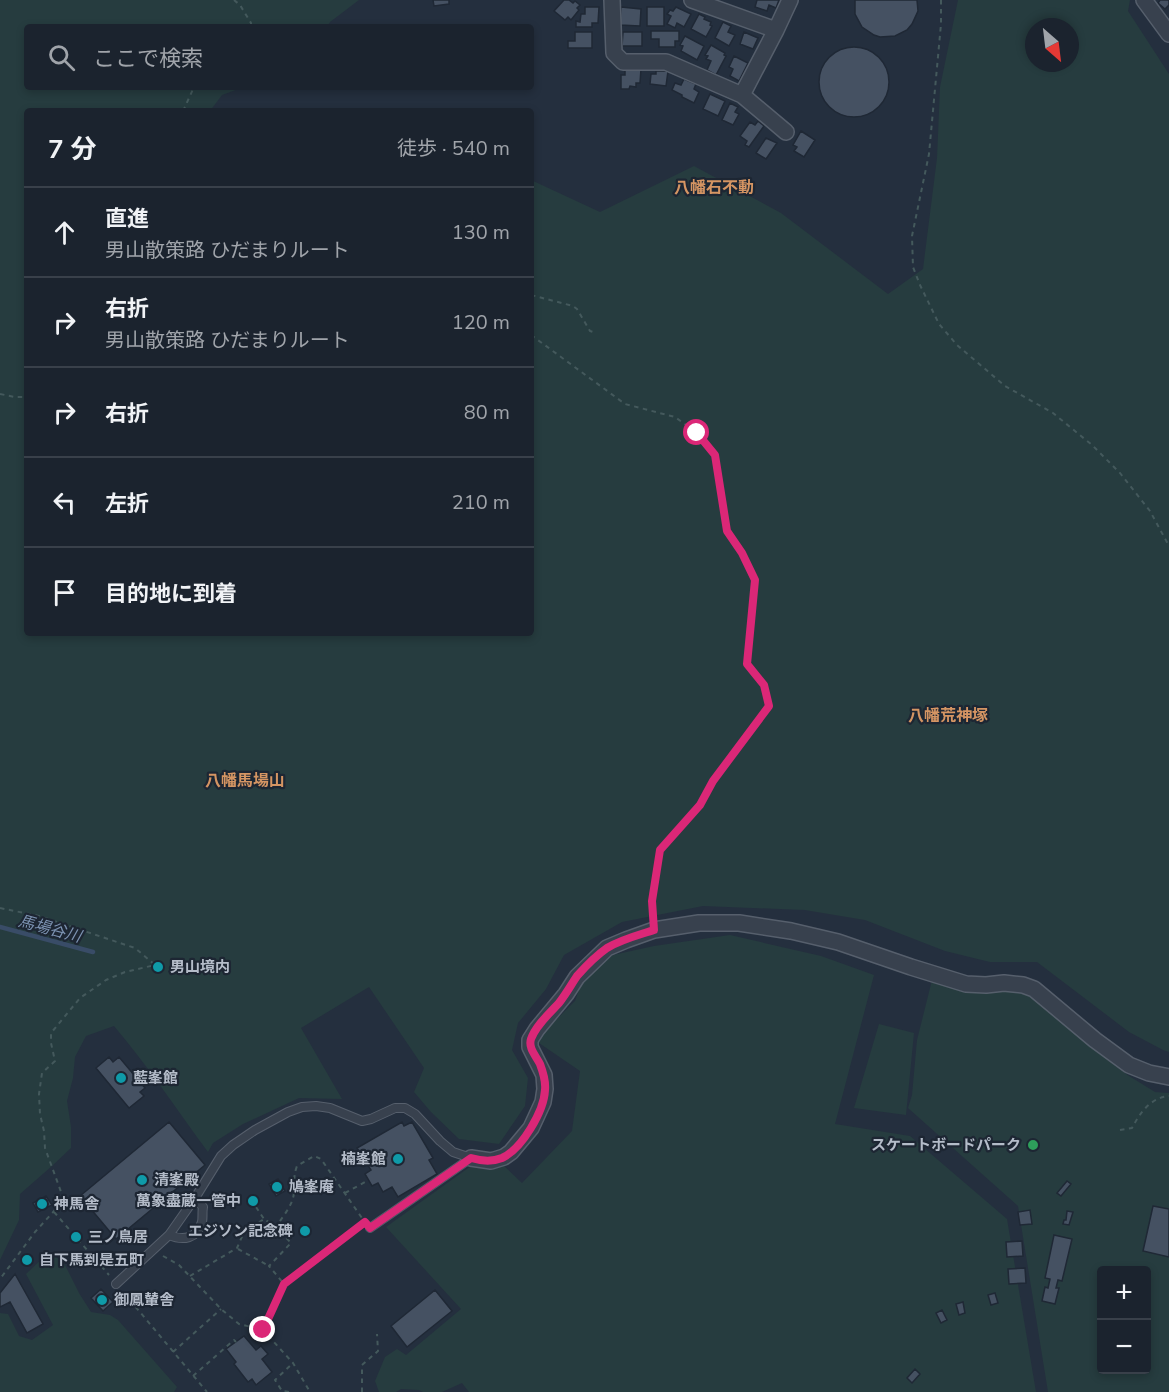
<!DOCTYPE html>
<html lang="ja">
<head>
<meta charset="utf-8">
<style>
  :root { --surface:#1b232e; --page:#282f3a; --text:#f1f3f6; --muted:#a0a4aa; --line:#39404a }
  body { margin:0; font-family:"Nunito Sans","Noto Sans JP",sans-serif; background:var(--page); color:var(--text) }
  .controls { position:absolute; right:18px; bottom:18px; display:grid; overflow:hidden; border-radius:6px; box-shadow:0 3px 9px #0003 }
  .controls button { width:54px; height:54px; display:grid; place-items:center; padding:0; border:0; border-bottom:2px solid var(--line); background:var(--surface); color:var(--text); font:30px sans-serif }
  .compass { position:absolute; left:1025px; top:18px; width:54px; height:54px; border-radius:50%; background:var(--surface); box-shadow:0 3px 9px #0003; rotate:152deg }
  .stop { position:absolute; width:18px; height:18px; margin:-14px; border:4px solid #db2777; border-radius:50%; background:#fff }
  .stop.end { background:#db2777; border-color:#fff; box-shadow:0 2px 6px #0008 }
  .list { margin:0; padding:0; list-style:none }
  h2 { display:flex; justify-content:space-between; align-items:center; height:78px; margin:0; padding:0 24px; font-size:26px }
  h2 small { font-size:20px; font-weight:400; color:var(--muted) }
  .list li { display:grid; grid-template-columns:39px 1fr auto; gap:18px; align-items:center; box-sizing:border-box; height:90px; padding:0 24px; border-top:2px solid var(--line) }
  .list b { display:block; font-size:22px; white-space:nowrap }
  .list p { margin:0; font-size:20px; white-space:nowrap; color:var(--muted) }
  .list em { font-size:20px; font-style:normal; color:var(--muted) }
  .icon { flex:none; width:33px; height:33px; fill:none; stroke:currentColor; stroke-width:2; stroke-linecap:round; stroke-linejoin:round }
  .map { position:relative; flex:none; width:1169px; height:1392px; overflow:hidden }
  .search { position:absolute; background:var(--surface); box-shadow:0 3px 9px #0003; left:24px; top:24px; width:510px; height:66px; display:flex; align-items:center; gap:15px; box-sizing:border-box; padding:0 21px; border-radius:6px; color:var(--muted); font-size:22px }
  .panel { position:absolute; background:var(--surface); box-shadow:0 3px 9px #0003; left:24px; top:108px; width:510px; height:528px; border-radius:6px }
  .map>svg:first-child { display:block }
</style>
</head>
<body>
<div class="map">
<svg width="1169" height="1392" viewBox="0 0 1169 1392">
  <rect width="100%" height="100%" fill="#242f3e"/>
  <!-- green -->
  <path fill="#263c3f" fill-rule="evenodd" d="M 0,0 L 359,0 L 330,22 L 327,27 L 27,27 L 27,87 L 244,87 L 222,95 L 210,111 L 27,111 L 27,633 L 531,633 L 531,180 L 600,212 L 694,166 L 781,213 L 888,294 L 923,269 L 937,158 L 940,87 L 958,0 L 1130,0 L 1128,11 L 1169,74 L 1169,1052 L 1163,1050 L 1129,1032 L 1037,962 L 990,962 L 945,951 L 865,920 L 805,910 L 703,906 L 622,922 L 564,955 L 546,989 L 518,1023 L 512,1050 L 528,1078 L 525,1106 L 499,1144 L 459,1139 L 431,1112 L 414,1092 L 424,1068 L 369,987 L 301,1028 L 342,1099 L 299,1098 L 243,1124 L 213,1143 L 208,1152 C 177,1110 148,1066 114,1026 L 86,1036 L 75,1057 L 73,1078 L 67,1101 L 71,1127 L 71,1148 L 52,1166 L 20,1194 L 19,1220 L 0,1260 ZM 1034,27 L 1070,27 L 1070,63 L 1034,63 Z
    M 730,935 L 821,956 L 874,975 L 835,1124 L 910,1136 L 1007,1219 L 1036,1392 L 469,1392 L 462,1383 L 442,1392 L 423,1392 L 419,1390 L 401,1389 L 396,1392 L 379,1392 L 375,1381 L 385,1357 L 397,1349 L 406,1355 L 461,1309 L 386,1227 L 471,1166 L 490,1170 L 502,1164 L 522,1183 L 572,1131 L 580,1071 L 539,1043 L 543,1033 L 575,1001 L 582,982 L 613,955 L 654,946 Z
    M 932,980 L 985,992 L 1004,991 L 1023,993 L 1032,996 L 1087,1042 L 1098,1053 L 1113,1064 L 1129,1076 L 1155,1092 L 1169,1093 L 1169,1392 L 1048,1392 L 1018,1206 L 908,1108 L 912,1095 L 917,1040 ZM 1102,1270 L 1146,1270 L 1146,1370 L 1102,1370 Z
    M 879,1024 L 914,1033 L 906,1115 L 854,1108 Z
    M 49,1252 L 64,1263 L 79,1293 L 91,1312 L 110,1315 L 118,1320 L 177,1387 L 174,1392 L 0,1392 L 0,1313 L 8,1314 L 19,1336 L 32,1340 L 53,1325 L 26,1274 Z"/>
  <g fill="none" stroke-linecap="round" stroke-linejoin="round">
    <!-- stream -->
    <path stroke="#394c67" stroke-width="4.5" d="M 0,927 L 93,952"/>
  </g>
  <!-- building -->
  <path fill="#455162" stroke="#1f2835" stroke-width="1.5" d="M 433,0 L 449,0 L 449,4 L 434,6 Z
    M 564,0 L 569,0 L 573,3 L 575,1 L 580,5 L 577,8 L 579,10 L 571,20 L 568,17 L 565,20 L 554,11 Z
    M 757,0 L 779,0 L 776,8 L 769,5 L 767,11 L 755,7 Z
    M 855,0 L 917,0 L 918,11 L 912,24 L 907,30 L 895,36 L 880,37 L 874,35 L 862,27 L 855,14 Z
    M 1160,0 L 1169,0 L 1169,5 L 1165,9 L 1158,3 Z
    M 585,7 L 599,7 L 598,23 L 592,23 L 592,27 L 576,27 L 576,21 L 580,22 L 581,14 L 585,14 Z
    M 621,7 L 641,9 L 640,26 L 620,25 Z
    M 647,7 L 664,7 L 664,26 L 647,26 Z
    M 676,7 L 691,14 L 684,27 L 677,23 L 675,28 L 667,24 L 671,16 L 667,14 L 670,10 L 673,11 Z
    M 699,14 L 705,17 L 704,19 L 711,22 L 710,25 L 712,26 L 706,37 L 691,29 Z
    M 723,22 L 731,26 L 728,32 L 735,35 L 729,46 L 715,38 Z
    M 651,31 L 679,31 L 679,41 L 675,41 L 675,47 L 659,47 L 659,39 L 651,39 Z
    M 575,32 L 592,32 L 592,48 L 568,48 L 568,41 L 575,41 Z
    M 623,32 L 642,32 L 642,46 L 622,46 Z
    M 744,32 L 758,38 L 753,49 L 740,44 Z
    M 685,36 L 704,46 L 697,60 L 681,51 L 683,46 L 680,45 Z
    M 711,45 L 725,53 L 724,55 L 726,56 L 716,75 L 707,70 L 711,61 L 706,59 L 708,56 L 705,55 Z
    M819 82a35 35 0 1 1 70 0a35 35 0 1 1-70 0Z
    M 734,56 L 748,63 L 739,81 L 730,76 L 733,69 L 729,67 Z
    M 625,68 L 641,69 L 640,83 L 636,83 L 636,87 L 630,86 L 629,89 L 621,89 L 621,75 L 625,75 Z
    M 656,71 L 668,71 L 666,86 L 650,84 L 651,74 L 656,74 Z
    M 684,79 L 696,84 L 694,89 L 699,92 L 694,103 L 682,97 L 682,95 L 672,90 L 675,83 L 681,85 Z
    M 710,94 L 725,101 L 718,116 L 703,109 Z
    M 730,103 L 738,107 L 735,112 L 739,114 L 733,125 L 722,120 Z
    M 758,121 L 764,126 L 749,147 L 745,145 L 747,141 L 740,136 L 750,122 L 755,125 Z
    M 801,131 L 815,140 L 804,157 L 794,151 L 797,147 L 793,145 Z
    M 766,138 L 777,143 L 766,159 L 756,153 Z
    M 109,1057 L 113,1062 L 119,1057 L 145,1088 L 140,1092 L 144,1096 L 129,1108 L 96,1068 Z
    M 169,1122 L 205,1165 L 116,1239 L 80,1196 Z
    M 402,1122 L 404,1126 L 412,1122 L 433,1158 L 429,1160 L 437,1174 L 398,1197 L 392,1187 L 383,1192 L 378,1183 L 372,1186 L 365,1174 L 371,1170 L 357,1148 Z
    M 278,1179 L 285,1191 L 276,1196 L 269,1184 Z
    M 1067,1181 L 1071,1184 L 1061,1196 L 1057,1193 Z
    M 46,1196 L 52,1205 L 38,1212 L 33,1203 Z
    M 1153,1206 L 1169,1209 L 1169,1257 L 1143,1251 Z
    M 1030,1210 L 1032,1224 L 1020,1225 L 1018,1212 Z
    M 1067,1211 L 1073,1212 L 1069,1225 L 1063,1224 L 1064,1220 L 1066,1220 Z
    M 1054,1235 L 1072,1239 L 1062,1281 L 1058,1280 L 1056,1288 L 1059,1288 L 1055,1304 L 1042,1301 L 1045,1287 L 1048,1288 L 1050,1279 L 1045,1278 Z
    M 1022,1241 L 1023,1256 L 1007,1257 L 1006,1242 Z
    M 1025,1268 L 1026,1283 L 1009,1284 L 1008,1269 Z
    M 15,1274 L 43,1324 L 27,1333 L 10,1302 L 0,1307 L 0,1293 Z
    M 101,1289 L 113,1302 L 103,1311 L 91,1298 Z
    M 435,1290 L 452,1311 L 407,1347 L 391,1326 Z
    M 995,1293 L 998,1303 L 991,1305 L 988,1295 Z
    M 963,1302 L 965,1313 L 959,1315 L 956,1304 Z
    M 942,1310 L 947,1320 L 941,1323 L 936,1313 Z
    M 244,1336 L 256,1350 L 261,1346 L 268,1354 L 262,1359 L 272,1372 L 256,1385 L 252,1379 L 248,1382 L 234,1364 L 236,1362 L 226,1349 Z
    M 915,1369 L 920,1374 L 912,1383 L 907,1378 Z"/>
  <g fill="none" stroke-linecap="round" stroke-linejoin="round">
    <defs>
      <path id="lane" d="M 370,1228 L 471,1158
        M 169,1235 C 183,1241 197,1239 202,1222 C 203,1218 202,1211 203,1207 L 195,1198
        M 116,1284 L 169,1235 L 195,1198 L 221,1156 L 233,1145 L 255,1130 L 288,1112 L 302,1107 L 316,1106 L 330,1108 L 362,1121 L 371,1119 L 395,1108 L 405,1108 L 415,1114 L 440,1141 L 453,1152 L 471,1158"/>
      <path id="street" d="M 612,0 L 614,53 L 623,62 L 666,62 L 742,95 L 786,132
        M 692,0 L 776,30
        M 1144,0 L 1169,34
        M 742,95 L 776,30 L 790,0
        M 471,1158 L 491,1161 L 504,1157 L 511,1152 L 531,1128 L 543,1102 L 545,1089 L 544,1075 L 530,1047 L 530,1040 L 537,1029 L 566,994 L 577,977 L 607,948 L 626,940 L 654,930 L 699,923 L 739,923 L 791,931 L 838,942 L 911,967 L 966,984 L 986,985 L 1004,983 L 1023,985 L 1034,989 L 1095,1040 L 1129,1065 L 1149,1073 L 1169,1077"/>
    </defs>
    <!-- lane casing -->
    <use href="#lane" stroke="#565f6c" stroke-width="10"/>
    <!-- street casing -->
    <use href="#street" stroke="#565f6c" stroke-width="18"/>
    <!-- path -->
    <path stroke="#44595c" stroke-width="2" stroke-dasharray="4.5 4.5" stroke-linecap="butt" d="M 234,0 L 240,5 L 251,23 L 251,27
      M 941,0 L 941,24 L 929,154 L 912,236 L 913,267 L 920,285 L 939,324 L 957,345 L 1005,386 L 1053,413 L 1092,445 L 1120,473 L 1150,511 L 1169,546
      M 185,111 L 184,109 L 194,87
      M 531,295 L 573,306 L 577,309 L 590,331 L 593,332
      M 531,335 L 625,404 L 675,417 L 697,433 L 715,455 L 727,531 L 742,553 L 755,581 L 747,664 L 764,685 L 769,706 L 713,781 L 700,805 L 660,850 L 652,901 L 653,915
      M 0,394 L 15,397 L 27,397
      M 0,908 L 39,916 L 135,948 L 155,965 L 125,972 L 106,980 L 80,998 L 51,1033 L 51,1043 L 55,1061 L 42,1073 L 39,1094 L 40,1114 L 44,1131 L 45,1148 L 64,1200 L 35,1232 L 0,1279
      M 1120,1130 L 1132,1128 C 1140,1113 1150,1098 1169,1096
      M 345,1193 L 367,1181
      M 256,1207 L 264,1219
      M 54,1212 L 109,1275
      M 238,1249 L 269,1266
      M 163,1256 L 179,1265 L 221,1309 L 239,1324 L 263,1330 L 293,1363 L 310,1392
      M 190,1276 L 237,1248 L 244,1232 L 264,1219 L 276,1227
      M 284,1284 L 358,1227
      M 124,1293 L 207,1392
      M 263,1330 L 284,1284 L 269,1266 L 291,1243 L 276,1227 C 283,1216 294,1204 294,1191 C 295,1180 293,1177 297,1166 L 314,1156 L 321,1159 L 364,1221
      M 173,1352 L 221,1309
      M 193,1376 L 234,1340 L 236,1342
      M 289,1392 L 282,1391 L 275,1380 L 293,1363
      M 362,1392 L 362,1365 L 378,1351 L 377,1334"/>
    <!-- lane -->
    <use href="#lane" stroke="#38414e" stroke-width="8"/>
    <!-- street -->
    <use href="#street" stroke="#38414e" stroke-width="15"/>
  </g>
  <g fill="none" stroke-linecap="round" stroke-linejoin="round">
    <!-- route -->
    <path stroke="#db2777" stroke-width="8" d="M 263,1330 L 284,1284 L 365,1222 L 370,1228 L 471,1158 C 481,1161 492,1162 502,1158 C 522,1149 544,1111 545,1090 C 546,1081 543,1072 540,1064 C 536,1056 528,1048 531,1039 C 536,1025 550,1013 559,1003 C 566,994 571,985 577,976 C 585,967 597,955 607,948 C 622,939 639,935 654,930 L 652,901 L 660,850 L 700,805 L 713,781 L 769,706 L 764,685 L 747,664 L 755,580 L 742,553 L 727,531 L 715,455 L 697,433"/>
  </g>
  <!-- markers -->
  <g fill="#0f9aa8" stroke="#1d2633" stroke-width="2">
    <circle cx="158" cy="967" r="6"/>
    <circle cx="121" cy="1078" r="6"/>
    <circle cx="398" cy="1159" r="6"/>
    <circle cx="142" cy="1180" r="6"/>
    <circle cx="277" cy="1187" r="6"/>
    <circle cx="253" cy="1201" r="6"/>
    <circle cx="42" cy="1204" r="6"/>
    <circle cx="305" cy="1231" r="6"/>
    <circle cx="76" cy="1237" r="6"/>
    <circle cx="27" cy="1260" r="6"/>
    <circle cx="102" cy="1300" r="6"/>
  </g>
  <circle fill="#2e9e5b" stroke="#1d2633" stroke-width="2" cx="1033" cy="1145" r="6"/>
  <g text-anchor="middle" stroke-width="4.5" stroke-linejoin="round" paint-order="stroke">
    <!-- poi labels -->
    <g font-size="15" font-weight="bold" fill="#b4bcc9" stroke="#1d2633" text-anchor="start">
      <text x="170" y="972">男山境内</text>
      <text x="133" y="1083">藍峯館</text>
      <text x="1021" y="1150" text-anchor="end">スケートボードパーク</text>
      <text x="386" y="1164" text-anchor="end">楠峯館</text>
      <text x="154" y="1185">清峯殿</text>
      <text x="289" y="1192">鳩峯庵</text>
      <text x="241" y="1206" text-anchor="end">萬象盡蔵一管中</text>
      <text x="54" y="1209">神馬舎</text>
      <text x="293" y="1236" text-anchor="end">エジソン記念碑</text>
      <text x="88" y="1242">三ノ鳥居</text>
      <text x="39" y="1265">自下馬到是五町</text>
      <text x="114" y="1305">御鳳輦舎</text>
    </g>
    <!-- neighbourhood labels -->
    <g font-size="16" font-weight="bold" fill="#d59563" stroke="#1d2633">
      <text x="714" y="193">八幡石不動</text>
      <text x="948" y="721">八幡荒神塚</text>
      <text x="245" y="786">八幡馬場山</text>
    </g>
    <!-- water labels -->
    <g font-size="16" font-style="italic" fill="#7c92b1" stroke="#1d2633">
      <text transform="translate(50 928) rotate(15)" y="6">馬場谷川</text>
    </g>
  </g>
</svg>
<div class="controls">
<button>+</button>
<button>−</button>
</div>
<svg class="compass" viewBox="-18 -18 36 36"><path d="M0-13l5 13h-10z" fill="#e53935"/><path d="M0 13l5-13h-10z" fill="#a0a4aa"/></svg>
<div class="stop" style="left:697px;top:433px"></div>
<div class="stop end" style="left:263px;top:1330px"></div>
<div class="search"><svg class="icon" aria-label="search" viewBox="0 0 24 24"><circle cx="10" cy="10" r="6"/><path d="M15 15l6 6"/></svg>ここで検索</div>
<section class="panel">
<h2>7 分<small>徒歩 · 540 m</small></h2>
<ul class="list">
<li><svg class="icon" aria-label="ahead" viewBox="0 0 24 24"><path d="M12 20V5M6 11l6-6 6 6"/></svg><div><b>直進</b><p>男山散策路 ひだまりルート</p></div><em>130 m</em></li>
<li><svg class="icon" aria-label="right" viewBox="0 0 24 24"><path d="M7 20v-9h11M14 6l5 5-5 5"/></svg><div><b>右折</b><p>男山散策路 ひだまりルート</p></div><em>120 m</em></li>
<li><svg class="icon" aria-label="right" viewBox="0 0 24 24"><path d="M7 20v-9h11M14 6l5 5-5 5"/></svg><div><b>右折</b></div><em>80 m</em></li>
<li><svg class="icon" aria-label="left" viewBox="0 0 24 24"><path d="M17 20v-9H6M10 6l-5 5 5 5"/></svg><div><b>左折</b></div><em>210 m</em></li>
<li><svg class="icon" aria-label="arrive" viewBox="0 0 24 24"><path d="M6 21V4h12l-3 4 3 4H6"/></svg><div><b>目的地に到着</b></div></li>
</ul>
</section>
</div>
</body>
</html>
